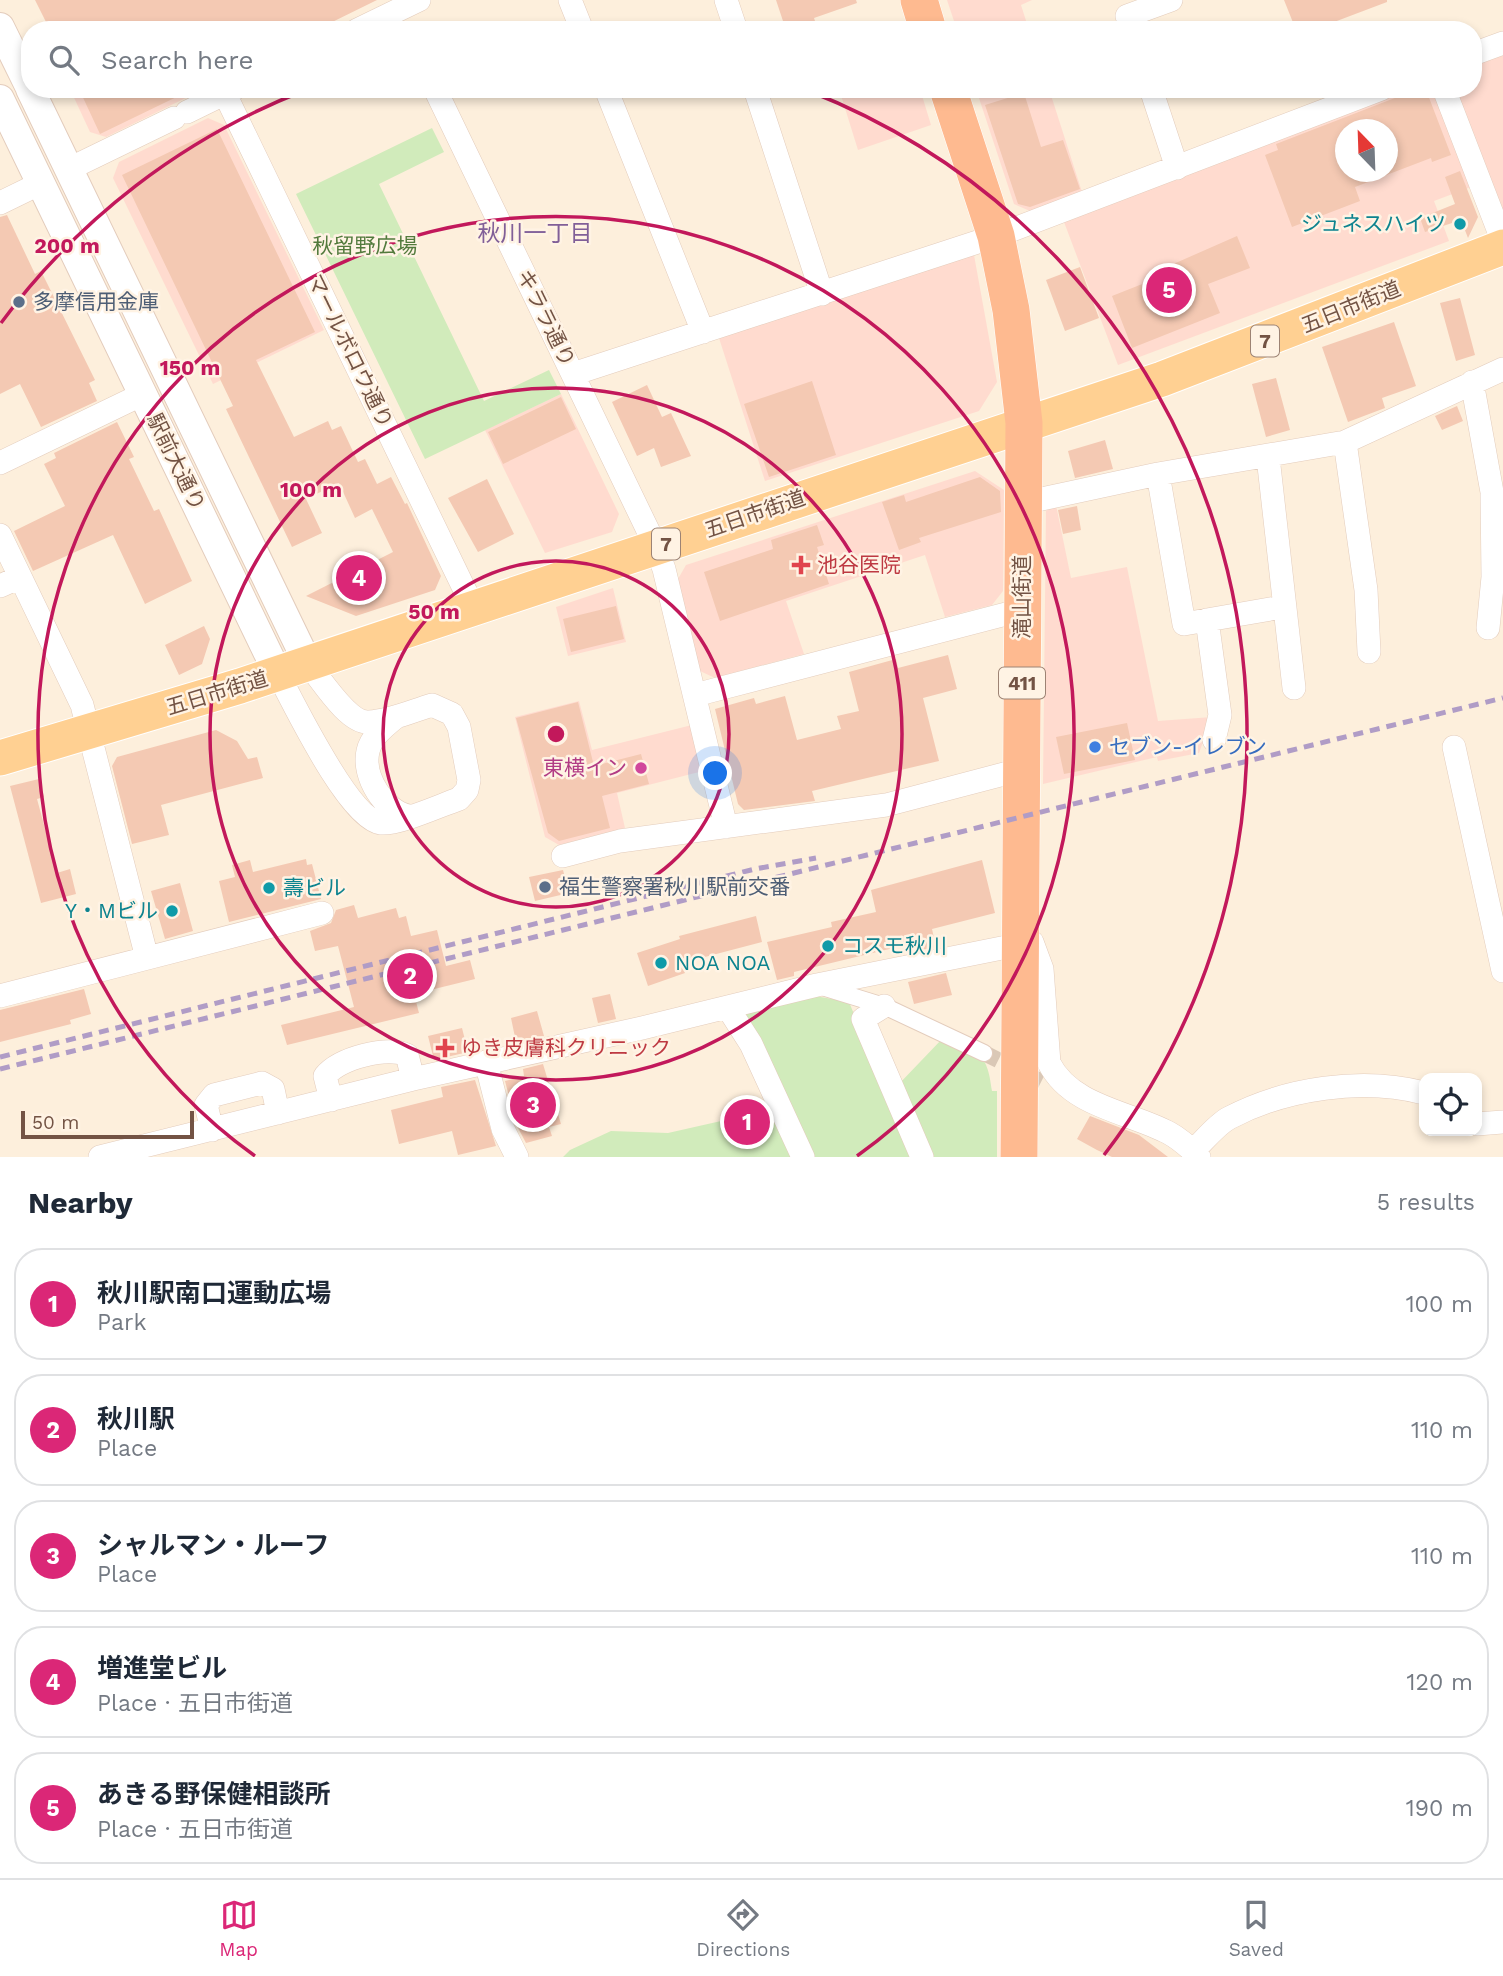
<!DOCTYPE html>
<html lang="en">
<head>
<meta charset="utf-8">
<style>
  :root { --surface:#fff; --page:#f6f6f7; --text:#1f2937; --muted:#747a83; --line:#e0e1e3; --accent:#db2777 }
  body { margin:0; font-family:"Work Sans","Noto Sans JP",sans-serif; background:var(--page); color:var(--text) }
  .controls { position:absolute; right:21px; bottom:21px; display:grid; overflow:hidden; border-radius:14px; box-shadow:0 4px 10px #0003 }
  .controls button { width:63px; height:63px; display:grid; place-items:center; padding:0; border:0; border-bottom:2px solid var(--line); background:var(--surface); color:var(--text); font:35px sans-serif }
  .compass { position:absolute; left:1335px; top:119px; width:63px; height:63px; border-radius:50%; background:var(--surface); box-shadow:0 4px 10px #0003; rotate:337deg }
  .scale { position:absolute; left:21px; bottom:18px; width:173px; box-sizing:border-box; padding-left:7px; border:4px solid #735344; border-top:0; font-size:19px; line-height:24px; white-space:nowrap; color:#735344; -webkit-text-stroke:5px #fff3e4; paint-order:stroke }
  .you { position:absolute; left:716px; top:774px; width:24px; height:24px; margin:-18px; border:5px solid #fff; border-radius:50%; background:#1a73e8; box-shadow:0 0 0 10px #1a73e833 }
  .badge { display:grid; place-items:center; width:46px; height:46px; border-radius:50%; background:var(--accent); color:#fff; font-size:23px; font-weight:700 }
  .pin { position:absolute; translate:-50% -50%; border:4px solid #fff; box-shadow:0 2px 7px #0006 }
  .list { margin:0; padding:0; list-style:none }
  h2 { display:flex; justify-content:space-between; align-items:center; height:91px; margin:0; padding:0 28px; font-size:30px }
  h2 small { font-size:23px; font-weight:400; color:var(--muted) }
  .list li { display:grid; grid-template-columns:46px 1fr auto; gap:21px; align-items:center; box-sizing:border-box; height:112px; margin:0 14px 14px; padding:0 14px; border:2px solid var(--line); border-radius:28px }
  .list b { display:block; font-size:26px; white-space:nowrap }
  .list p { margin:0; font-size:23px; white-space:nowrap; color:var(--muted) }
  .list em { font-size:23px; font-style:normal; color:var(--muted) }
  .icon { flex:none; width:38px; height:38px; fill:none; stroke:currentColor; stroke-width:2; stroke-linecap:round; stroke-linejoin:round }
  .map { position:relative; flex:none; width:1503px; height:1157px; overflow:hidden }
  .search { position:absolute; background:var(--surface); box-shadow:0 4px 10px #0003; left:21px; right:21px; top:21px; height:77px; display:flex; align-items:center; gap:18px; box-sizing:border-box; padding:0 24px; border-radius:28px; color:var(--muted); font-size:26px }
  .sheet { height:721px; background:var(--surface) }
  nav { display:flex; justify-content:space-around; align-items:center; box-sizing:border-box; height:98px; border-top:2px solid var(--line); background:var(--surface); font-size:19px; color:var(--muted) }
  nav a { display:grid; justify-items:center; gap:4px }
  nav .on { color:var(--accent) }
  .map>svg:first-child { display:block }
</style>
</head>
<body>
<div class="map">
<svg width="1503" height="1157" viewBox="0 0 1503 1157">
  <rect width="100%" height="100%" fill="#fdefdc"/>
  <!-- commercial -->
  <path fill="#ffdbcf" fill-rule="evenodd" d="M 947,0 L 1032,0 L 1021,5 L 1029,30 L 957,30 Z
    M 1503,54 L 1503,211 L 1455,89 L 1473,89 L 1473,65 Z
    M 70,89 L 204,89 L 106,137 L 90,132 Z
    M 839,89 L 920,89 L 931,125 L 858,150 Z
    M 976,89 L 1049,89 L 1082,192 L 1030,211 L 1014,204 Z
    M 1412,89 L 1435,93 L 1471,187 L 1434,201 L 1449,241 L 1118,365 L 1064,222 ZM 1346,130 L 1388,130 L 1388,172 L 1346,172 Z
    M 208,118 L 224,125 L 324,330 L 213,384 L 113,178 L 119,162 Z
    M 974,255 L 997,382 L 979,411 L 765,481 L 719,338 Z
    M 561,394 L 619,514 L 612,532 L 545,553 L 485,430 Z
    M 975,471 L 1004,490 L 1003,591 L 992,605 L 945,617 L 925,555 L 786,601 L 804,654 L 715,678 L 700,671 L 678,579 L 686,565 Z
    M 1056,505 L 1071,578 L 1127,567 L 1158,721 L 1212,717 L 1199,753 L 1158,761 L 1157,757 L 1043,784 L 1046,511 Z
    M 613,588 L 626,642 L 568,656 L 556,607 Z
    M 579,701 L 592,750 L 692,725 L 703,771 L 617,793 L 625,828 L 559,845 L 545,837 L 515,717 Z"/>
  <!-- green -->
  <path fill="#d1ebbb" d="M 432,128 L 444,152 L 379,184 L 484,401 L 549,370 L 561,394 L 425,459 L 296,194 Z
    M 815,996 L 849,1002 L 897,1118 L 917,1157 L 813,1157 L 738,1014 Z
    M 943,1038 C 978,1055 987,1049 992,1091 L 997,1091 L 997,1157 L 930,1157 L 897,1086 Z
    M 769,1099 L 796,1157 L 563,1157 L 570,1150 L 611,1131 L 668,1133 L 752,1114 Z"/>
  <!-- building -->
  <path fill="#f4c9b3" fill-rule="evenodd" d="M 35,0 L 377,0 L 316,30 L 50,30 Z
    M 776,0 L 856,0 L 857,3 L 814,18 L 818,30 L 786,30 Z
    M 1284,0 L 1387,0 L 1387,2 L 1313,30 L 1296,30 Z
    M 79,89 L 193,89 L 100,134 Z
    M 1418,89 L 1428,95 L 1451,155 L 1432,162 L 1431,158 L 1355,187 L 1360,201 L 1292,227 L 1265,155 L 1278,150 L 1276,144 ZM 1346,130 L 1388,130 L 1388,172 L 1346,172 Z
    M 1024,93 L 1041,147 L 1063,140 L 1080,189 L 1030,207 L 1018,204 L 985,105 Z
    M 217,129 L 315,332 L 256,360 L 294,437 L 328,421 L 332,430 L 341,426 L 358,462 L 365,459 L 377,484 L 391,477 L 405,504 L 407,503 L 441,576 L 435,590 L 356,616 L 306,596 L 393,552 L 372,509 L 355,518 L 339,483 L 306,499 L 322,533 L 292,547 L 226,409 L 233,406 L 122,175 Z
    M 1460,171 L 1478,217 L 1468,238 L 1461,220 L 1425,232 L 1420,218 L 1455,204 L 1445,177 Z
    M 7,215 L 35,274 L 41,271 L 95,380 L 89,383 L 97,401 L 41,427 L 20,384 L 0,394 L 0,217 Z
    M 1237,236 L 1250,268 L 1208,284 L 1220,313 L 1132,348 L 1112,296 L 1165,275 L 1162,269 Z
    M 1080,267 L 1099,318 L 1065,331 L 1046,280 Z
    M 1460,298 L 1475,355 L 1456,361 L 1440,303 Z
    M 1394,322 L 1416,386 L 1382,398 L 1385,408 L 1348,422 L 1322,347 Z
    M 1276,378 L 1290,430 L 1266,437 L 1252,384 Z
    M 812,381 L 836,455 L 769,477 L 744,404 Z
    M 647,385 L 662,417 L 671,413 L 691,456 L 661,467 L 654,448 L 637,456 L 612,402 Z
    M 561,397 L 576,429 L 503,464 L 488,432 Z
    M 1457,406 L 1463,421 L 1442,430 L 1435,416 Z
    M 117,422 L 134,457 L 129,459 L 154,511 L 159,509 L 192,581 L 145,604 L 113,535 L 33,571 L 14,531 L 65,506 L 44,464 L 56,458 L 54,453 Z
    M 1105,440 L 1113,469 L 1075,478 L 1068,451 Z
    M 980,477 L 1000,491 L 1001,512 L 919,538 L 921,542 L 899,550 L 882,502 L 904,495 L 906,502 Z
    M 487,479 L 514,534 L 478,552 L 448,498 Z
    M 1077,506 L 1081,530 L 1063,534 L 1058,510 Z
    M 817,525 L 824,545 L 817,547 L 829,584 L 720,621 L 704,572 L 773,549 L 771,540 Z
    M 616,606 L 624,639 L 571,652 L 563,619 Z
    M 204,626 L 210,639 L 202,664 L 179,675 L 165,645 Z
    M 948,655 L 957,689 L 923,698 L 939,761 L 812,791 L 815,801 L 744,810 L 738,804 L 715,709 L 754,698 L 756,704 L 785,696 L 797,740 L 841,729 L 837,716 L 859,711 L 849,672 L 896,659 L 898,668 Z
    M 578,702 L 594,766 L 641,754 L 649,784 L 602,796 L 610,828 L 559,841 L 548,833 L 516,718 Z
    M 1127,723 L 1135,760 L 1064,774 L 1056,737 Z
    M 216,730 L 237,741 L 248,759 L 257,757 L 263,778 L 161,805 L 169,835 L 132,844 L 112,766 L 117,757 Z
    M 39,779 L 44,797 L 37,799 L 57,873 L 70,869 L 76,894 L 41,903 L 10,786 Z
    M 306,859 L 307,865 L 312,864 L 321,899 L 229,922 L 219,881 L 235,877 L 232,865 L 250,860 L 253,872 Z
    M 982,860 L 995,913 L 932,929 L 936,947 L 916,951 L 914,943 L 794,972 L 794,976 L 777,980 L 767,942 L 832,927 L 831,922 L 876,912 L 871,890 Z
    M 563,870 L 569,893 L 535,901 L 529,877 Z
    M 180,883 L 193,931 L 165,939 L 151,891 Z
    M 354,905 L 358,918 L 396,908 L 399,918 L 406,916 L 411,936 L 437,930 L 446,966 L 470,960 L 475,979 L 414,994 L 419,1013 L 287,1045 L 281,1025 L 354,1007 L 338,946 L 315,951 L 310,931 L 331,923 L 336,910 Z
    M 756,916 L 762,942 L 682,963 L 685,973 L 648,986 L 637,953 L 680,939 L 679,936 Z
    M 946,973 L 952,995 L 914,1004 L 908,982 Z
    M 84,989 L 91,1014 L 70,1020 L 71,1024 L 0,1042 L 0,1010 Z
    M 610,994 L 616,1019 L 598,1023 L 592,998 Z
    M 537,1011 L 544,1036 L 516,1042 L 511,1018 Z
    M 462,1028 L 468,1052 L 434,1060 L 428,1036 Z
    M 543,1064 L 561,1124 L 549,1127 L 552,1136 L 526,1143 L 516,1124 L 505,1081 L 524,1076 L 523,1069 Z
    M 475,1080 L 496,1146 L 458,1155 L 452,1131 L 399,1144 L 391,1110 L 443,1097 L 441,1087 Z
    M 1090,1116 L 1139,1135 L 1168,1157 L 1112,1157 L 1097,1150 L 1077,1139 Z"/>
  <g fill="none" stroke-linecap="round" stroke-linejoin="round">
    <!-- pedestrian-tunnel -->
    <path stroke="#dac8b6" stroke-width="16" stroke-dasharray="16 8" stroke-linecap="butt" d="M 984,1053 L 1044,1083"/>
    <defs>
      <path id="pedestrian" d="M 819,986 L 884,1006 L 984,1053"/>
      <path id="minor" d="M 570,0 L 582,30
        M 726,0 L 736,30
        M 1127,16 L 1171,0
        M 357,30 L 419,0
        M 1473,54 L 1503,43
        M 435,89 L 656,547 L 664,569 L 726,827
        M 606,89 L 703,332
        M 755,89 L 822,294
        M 1151,89 L 1177,168
        M 1444,89 L 1503,242
        M 225,94 L 474,609
        M 187,112 L 234,89
        M 69,169 L 174,118
        M 0,203 L 41,183
        M 573,374 L 996,236 L 1381,89
        M 1472,382 L 1492,492 L 1493,577 L 1488,628
        M 1345,442 L 1366,590 L 1369,652
        M 1268,457 L 1294,688
        M 0,463 L 143,394
        M 1158,474 L 1184,624 L 1282,607
        M 1023,503 L 1158,474 L 1345,442 L 1503,369
        M 0,535 L 82,705 L 147,958
        M 0,586 L 20,577
        M 1207,620 L 1220,715 L 1214,740
        M 278,674 C 294,704 349,819 381,823 C 398,825 441,805 459,799 L 467,790 L 469,780 L 459,727 L 452,714 L 432,705 C 412,711 390,721 369,722 C 348,724 321,679 308,664
        M 695,695 L 1021,610
        M 396,717 C 385,726 371,737 368,751 C 362,777 385,812 409,816
        M 1454,747 L 1503,971
        M 563,856 L 620,841 L 886,805 L 1023,769
        M 0,996 L 322,913
        M 884,1006 L 863,1019 L 922,1157
        M 728,1008 L 751,1044 L 803,1157
        M 486,1062 L 503,1129 L 517,1157
        M 331,1100 L 325,1076 C 340,1058 386,1046 407,1055 L 413,1079
        M 1477,1124 L 1503,1122
        M 212,1130 L 206,1105 L 214,1095 L 262,1083 L 273,1089 L 278,1113
        M 1193,1151 C 1204,1141 1216,1125 1229,1118 C 1286,1088 1362,1077 1424,1093
        M 100,1157 L 413,1079 L 642,1028 L 817,985 L 1032,942 L 1042,969 L 1049,1063 C 1071,1107 1130,1112 1169,1133 C 1180,1139 1191,1149 1199,1157"/>
      <path id="tertiary" d="M 0,27 L 30,88
        M 30,89 L 308,664
        M 0,99 L 278,674"/>
      <path id="primary" d="M 0,758 L 240,686 L 1162,379 L 1503,247"/>
      <path id="trunk" d="M 919,0 L 928,30
        M 948,89 L 996,236 L 1011,310 L 1024,423 L 1019,1157"/>
    </defs>
    <!-- pedestrian casing -->
    <use href="#pedestrian" stroke="#e3ccbc" stroke-width="18"/>
    <!-- minor casing -->
    <use href="#minor" stroke="#e3ccbc" stroke-width="24"/>
    <!-- tertiary casing -->
    <use href="#tertiary" stroke="#e3ccbc" stroke-width="30"/>
    <!-- primary casing -->
    <use href="#primary" stroke="#fff" stroke-width="37"/>
    <!-- trunk casing -->
    <use href="#trunk" stroke="#fff" stroke-width="38"/>
    <!-- pedestrian -->
    <use href="#pedestrian" stroke="#fff" stroke-width="16"/>
    <!-- minor -->
    <use href="#minor" stroke="#fff" stroke-width="23"/>
    <!-- tertiary -->
    <use href="#tertiary" stroke="#fff" stroke-width="28"/>
    <!-- primary -->
    <use href="#primary" stroke="#ffd092" stroke-width="35"/>
    <!-- trunk -->
    <use href="#trunk" stroke="#feba90" stroke-width="37"/>
    <!-- rail -->
    <path stroke="#b09cc6" stroke-width="5" stroke-dasharray="10 7" stroke-linecap="butt" d="M 0,1057 L 755,869 L 816,858
      M 0,1069 L 1503,698"/>
  </g>
  <!-- distance rings -->
  <g fill="none" stroke="#c2185b" stroke-width="3.5">
    <circle cx="556" cy="734" r="173"/>
    <circle cx="556" cy="734" r="346"/>
    <path d="M255 1156A518 518 0 1 1 857 1156"/>
    <path d="M1 323A691 691 0 0 1 303 91M809 91A691 691 0 0 1 1104 1155"/>
  </g>
  <!-- markers -->
  <g fill="#0f9aa8" stroke="#fff3e4" stroke-width="2.5">
    <circle cx="1460" cy="224" r="7"/>
    <circle cx="269" cy="888" r="7"/>
    <circle cx="172" cy="911" r="7"/>
    <circle cx="828" cy="946" r="7"/>
    <circle cx="661" cy="963" r="7"/>
  </g>
  <g fill="#5c6f8a" stroke="#fff3e4" stroke-width="2.5">
    <circle cx="19" cy="302" r="7"/>
    <circle cx="545" cy="887" r="7"/>
  </g>
  <g fill="#e0444e" stroke="#fff3e4" stroke-width="2.5">
    <path d="M797.5 554.5h7v7h7v7h-7v7h-7v-7h-7v-7h7z"/>
    <path d="M441.5 1037.5h7v7h7v7h-7v7h-7v-7h-7v-7h7z"/>
  </g>
  <circle fill="#3f7fe0" stroke="#fff3e4" stroke-width="2.5" cx="1095" cy="747" r="7"/>
  <circle fill="#d1479c" stroke="#fff3e4" stroke-width="2.5" cx="641" cy="768" r="7"/>
  <g text-anchor="middle" stroke-width="5" stroke-linejoin="round" paint-order="stroke">
    <!-- shield labels -->
    <g fill="#fff3e4" stroke="#9d8374" stroke-width="2">
      <rect x="1251" y="325.5" width="28" height="31" rx="5"/>
      <rect x="652" y="528.5" width="28" height="31" rx="5"/>
      <rect x="999" y="667.5" width="46" height="31" rx="5"/>
    </g>
    <g font-size="19" font-weight="bold" fill="#735344">
      <text x="1265" y="348">7</text>
      <text x="666" y="551">7</text>
      <text x="1022" y="690">411</text>
    </g>
    <!-- culture labels -->
    <g font-size="21" fill="#0d838f" stroke="#fff3e4" text-anchor="start">
      <text x="1446" y="231" text-anchor="end">ジュネスハイツ</text>
      <text x="283" y="895">壽ビル</text>
      <text x="158" y="918" text-anchor="end">Y・Mビル</text>
      <text x="842" y="953">コスモ秋川</text>
      <text x="675" y="970">NOA NOA</text>
    </g>
    <!-- park labels -->
    <g font-size="21" fill="#527a3c" stroke="#fff3e4">
      <text x="365" y="253">秋留野広場</text>
    </g>
    <!-- service labels -->
    <g font-size="21" fill="#4e5e75" stroke="#fff3e4" text-anchor="start">
      <text x="33" y="309">多摩信用金庫</text>
      <text x="559" y="894">福生警察署秋川駅前交番</text>
    </g>
    <!-- street labels -->
    <g font-size="21" fill="#735344" stroke="#fff3e4">
      <text transform="translate(1351 307) rotate(-22)" y="7">五日市街道</text>
      <text transform="translate(546 318) rotate(64)" y="7">キララ通り</text>
      <text transform="translate(350 351) rotate(64)" y="7">マールボロウ通り</text>
      <text transform="translate(176 462) rotate(64)" y="7">駅前大通り</text>
      <text transform="translate(755 514) rotate(-19)" y="7">五日市街道</text>
      <text transform="translate(1022 597) rotate(-90)" y="7">滝山街道</text>
      <text transform="translate(217 693) rotate(-17)" y="7">五日市街道</text>
    </g>
    <!-- health labels -->
    <g font-size="21" fill="#be3a42" stroke="#fff3e4" text-anchor="start">
      <text x="817" y="572">池谷医院</text>
      <text x="461" y="1055">ゆき皮膚科クリニック</text>
    </g>
    <!-- shop labels -->
    <g font-size="21" fill="#366cbe" stroke="#fff3e4" text-anchor="start">
      <text x="1109" y="754">セブン-イレブン</text>
    </g>
    <!-- hotel labels -->
    <g font-size="21" fill="#b23c85" stroke="#fff3e4" text-anchor="end">
      <text x="627" y="775">東横イン</text>
    </g>
    <!-- neighbourhood labels -->
    <g font-size="23" fill="#815f98" stroke="#fff3e4">
      <text x="535" y="241">秋川一丁目</text>
    </g>
  </g>
  <circle cx="556" cy="734" r="10" fill="#c2185b" stroke="#fff3e4" stroke-width="3.5"/>
  <g font-size="21" text-anchor="middle" font-weight="bold" fill="#c2185b" stroke="#fff3e4" stroke-width="5" stroke-linejoin="round" paint-order="stroke">
    <text x="67" y="253">200 m</text>
    <text x="190" y="375">150 m</text>
    <text x="311" y="497">100 m</text>
    <text x="434" y="619">50 m</text>
  </g>
</svg>
<div class="controls">
<button><svg class="icon" aria-label="locate" viewBox="0 0 24 24"><circle cx="12" cy="12" r="6"/><path d="M12 2v4M12 18v4M2 12h4M18 12h4"/></svg></button>
</div>
<svg class="compass" viewBox="-18 -18 36 36"><path d="M0-13l5 13h-10z" fill="#e53935"/><path d="M0 13l5-13h-10z" fill="#747a83"/></svg>
<div class="scale">50 m</div>
<div class="you"></div>
<div class="pin badge" style="left:747px;top:1122px">1</div>
<div class="pin badge" style="left:410px;top:976px">2</div>
<div class="pin badge" style="left:533px;top:1105px">3</div>
<div class="pin badge" style="left:359px;top:578px">4</div>
<div class="pin badge" style="left:1169px;top:290px">5</div>
<div class="search"><svg class="icon" aria-label="search" viewBox="0 0 24 24"><circle cx="10" cy="10" r="6"/><path d="M15 15l6 6"/></svg>Search here</div>
</div>
<section class="sheet">
<h2>Nearby<small>5 results</small></h2>
<ul class="list">
<li><span class="badge">1</span><div><b>秋川駅南口運動広場</b><p>Park</p></div><em>100 m</em></li>
<li><span class="badge">2</span><div><b>秋川駅</b><p>Place</p></div><em>110 m</em></li>
<li><span class="badge">3</span><div><b>シャルマン・ルーフ</b><p>Place</p></div><em>110 m</em></li>
<li><span class="badge">4</span><div><b>増進堂ビル</b><p>Place · 五日市街道</p></div><em>120 m</em></li>
<li><span class="badge">5</span><div><b>あきる野保健相談所</b><p>Place · 五日市街道</p></div><em>190 m</em></li>
</ul>
</section>
<nav>
<a class="on"><svg class="icon" aria-label="map" viewBox="0 0 24 24"><path d="M3 6l6-2 6 2 6-2v14l-6 2-6-2-6 2zM9 4v14M15 6v14"/></svg>Map</a>
<a><svg class="icon" aria-label="directions" viewBox="0 0 24 24"><path d="M12 3l9 9-9 9-9-9zM9 14v-3h6M13 9l2 2-2 2"/></svg>Directions</a>
<a><svg class="icon" aria-label="saved" viewBox="0 0 24 24"><path d="M7 4h10v16l-5-4-5 4z"/></svg>Saved</a>
</nav>
</body>
</html>
